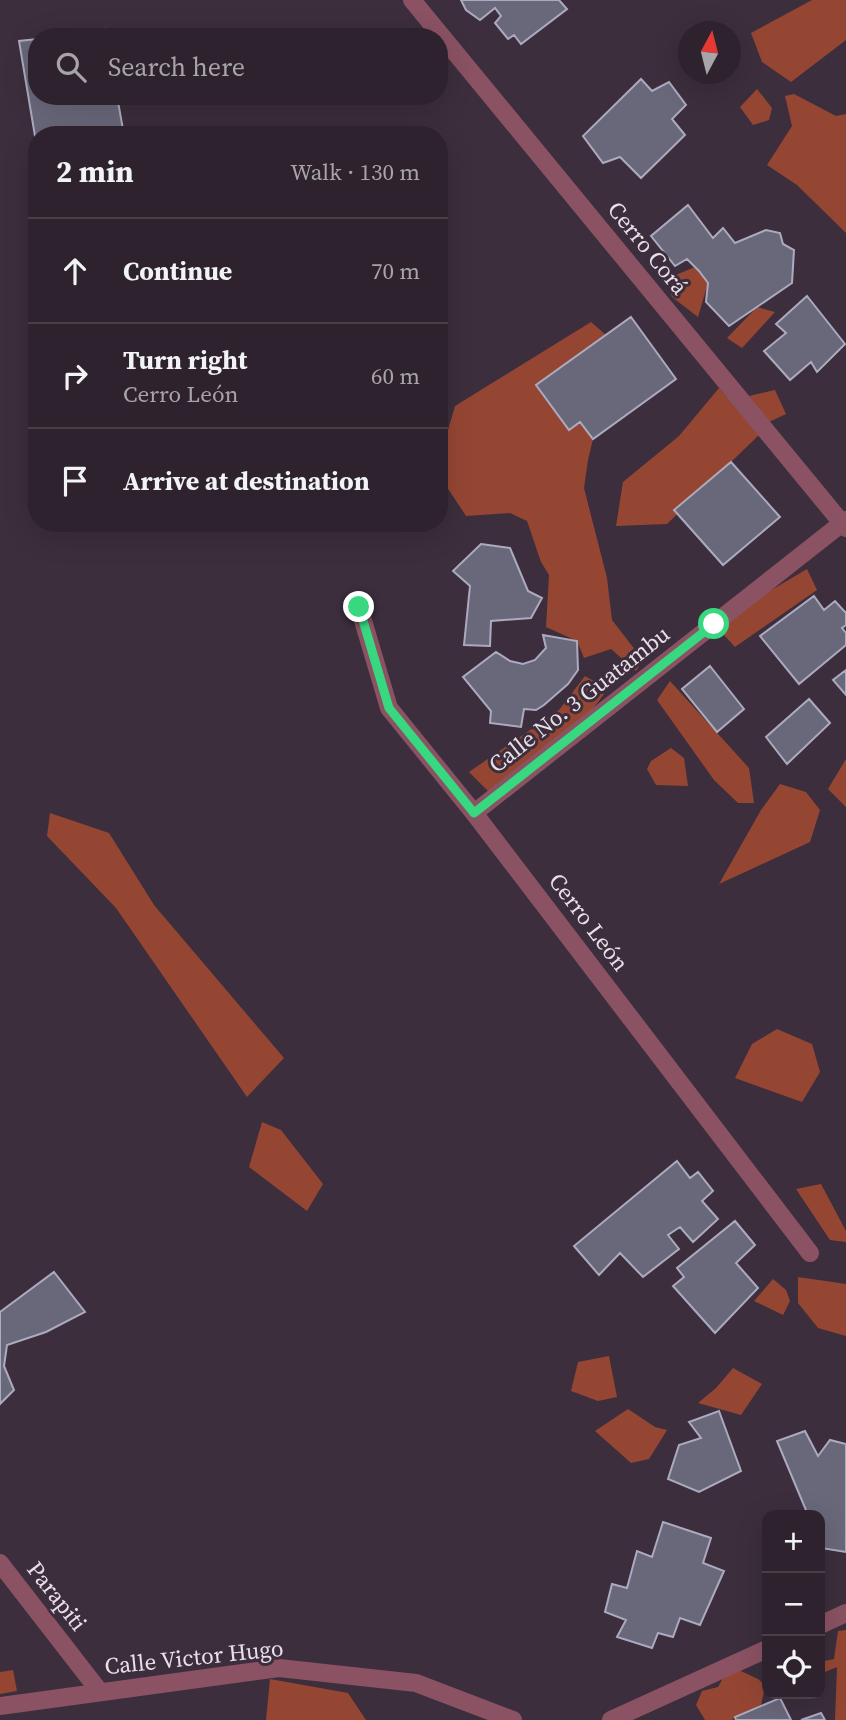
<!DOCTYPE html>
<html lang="en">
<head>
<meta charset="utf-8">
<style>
  :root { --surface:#2d222d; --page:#392f39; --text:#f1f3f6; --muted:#a7a4aa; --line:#483f49 }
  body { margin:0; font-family:"Source Serif 4",serif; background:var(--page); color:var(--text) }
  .controls { position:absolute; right:21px; bottom:21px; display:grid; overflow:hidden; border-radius:14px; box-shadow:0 7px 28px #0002 }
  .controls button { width:63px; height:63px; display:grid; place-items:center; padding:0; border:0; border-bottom:2px solid var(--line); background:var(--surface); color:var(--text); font:35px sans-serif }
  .compass { position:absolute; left:678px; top:21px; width:63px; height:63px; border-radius:50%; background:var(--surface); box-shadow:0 7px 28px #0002; rotate:7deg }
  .stop { position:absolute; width:21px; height:21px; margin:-16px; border:5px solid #38d880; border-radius:50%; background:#fff }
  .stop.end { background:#38d880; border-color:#fff; box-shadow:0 2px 7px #0008 }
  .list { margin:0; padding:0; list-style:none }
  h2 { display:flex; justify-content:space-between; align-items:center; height:91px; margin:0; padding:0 28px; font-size:30px }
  h2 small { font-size:23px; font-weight:400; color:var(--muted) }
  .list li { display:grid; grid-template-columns:46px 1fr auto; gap:21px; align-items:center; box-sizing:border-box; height:105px; padding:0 28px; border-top:2px solid var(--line) }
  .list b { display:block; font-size:26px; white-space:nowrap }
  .list p { margin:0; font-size:23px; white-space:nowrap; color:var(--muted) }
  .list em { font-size:23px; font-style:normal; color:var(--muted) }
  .icon { flex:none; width:38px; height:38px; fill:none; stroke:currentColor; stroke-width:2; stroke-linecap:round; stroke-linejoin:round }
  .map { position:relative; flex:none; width:846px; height:1720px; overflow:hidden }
  .search { position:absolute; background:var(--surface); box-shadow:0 7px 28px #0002; left:28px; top:28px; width:420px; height:77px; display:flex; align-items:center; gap:18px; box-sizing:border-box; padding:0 24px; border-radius:28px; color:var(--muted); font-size:26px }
  .panel { position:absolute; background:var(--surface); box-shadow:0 7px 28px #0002; left:28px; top:126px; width:420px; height:406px; border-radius:28px }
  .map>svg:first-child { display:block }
</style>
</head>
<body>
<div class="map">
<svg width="846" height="1720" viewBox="0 0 846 1720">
  <rect width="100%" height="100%" fill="#3c2e3c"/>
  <!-- forest -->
  <path fill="#954633" d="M 812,0 L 846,0 L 846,40 L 791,82 L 762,62 L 751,33 Z
    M 757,89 L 772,108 L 769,120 L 753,125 L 740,107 Z
    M 794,94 L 836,116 L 846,114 L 846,233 L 797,185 L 767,165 L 792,126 L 785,96 Z
    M 695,267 L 708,283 L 698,317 L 672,297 L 666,279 Z
    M 757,307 L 775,312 L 742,348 L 727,338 Z
    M 591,322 L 606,335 L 536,386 L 569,430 L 580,422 L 593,439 L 588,460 L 584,488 L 607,578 L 612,620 L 643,660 L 636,671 L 611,649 L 584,658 L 577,641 L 546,627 L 549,575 L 541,562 L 527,521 L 510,513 L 466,516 L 439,475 L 439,461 L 455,406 Z
    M 719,388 L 760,434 L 667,524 L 616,526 L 623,482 L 679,436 Z
    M 775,390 L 786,414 L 769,422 L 749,396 Z
    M 807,569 L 817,590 L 735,647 L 714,624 Z
    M 585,676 L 608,689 L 572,736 L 494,797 L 469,772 L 559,710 Z
    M 670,681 L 749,768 L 754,803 L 738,803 L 714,780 L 657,700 Z
    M 671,748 L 684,758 L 688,786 L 656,785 L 647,769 L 651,761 Z
    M 846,759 L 846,807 L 828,789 Z
    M 780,784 L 806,792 L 820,810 L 810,842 L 719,884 L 761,810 Z
    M 50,813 L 109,833 L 154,905 L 284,1058 L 247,1097 L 116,908 L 47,836 Z
    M 777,1029 L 812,1044 L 820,1072 L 802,1102 L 735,1078 L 752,1044 Z
    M 262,1122 L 281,1130 L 323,1184 L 307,1211 L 249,1167 Z
    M 821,1184 L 846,1231 L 846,1242 L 830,1240 L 796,1189 Z
    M 798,1277 L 846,1284 L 846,1336 L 818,1328 L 798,1303 Z
    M 773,1279 L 786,1290 L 790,1301 L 783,1315 L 754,1301 Z
    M 609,1356 L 617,1397 L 598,1401 L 571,1391 L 578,1362 Z
    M 733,1368 L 762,1384 L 741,1415 L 698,1403 L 716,1388 Z
    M 628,1409 L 655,1427 L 667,1430 L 649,1459 L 631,1463 L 595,1431 Z
    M 846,1630 L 846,1720 L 835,1720 L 837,1667 L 820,1674 L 820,1662 L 834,1659 L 838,1631 Z
    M 730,1666 L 758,1679 L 765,1685 L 761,1706 L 735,1717 L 732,1720 L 705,1720 L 696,1705 L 702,1691 L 718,1687 Z
    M 13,1670 L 17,1691 L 0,1694 L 0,1672 Z
    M 270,1679 L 348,1693 L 366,1720 L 266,1720 Z"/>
  <!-- building -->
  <path fill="#69677a" stroke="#acaabf" stroke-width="2" d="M 461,0 L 559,0 L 567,9 L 521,44 L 514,35 L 508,39 L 495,23 L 501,16 L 495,8 L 480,20 L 466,10 Z
    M 105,29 L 106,37 L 50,37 Z
    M 37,39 L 37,96 L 117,96 L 124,135 L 37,135 L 37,148 L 19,41 Z
    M 641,79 L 652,91 L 669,82 L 686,105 L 672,119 L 685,135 L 641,178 L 620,157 L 603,163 L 583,136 Z
    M 688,205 L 713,238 L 723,228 L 735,243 L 766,230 L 780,233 L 783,244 L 794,250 L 792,283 L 729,326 L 706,302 L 708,283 L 699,271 L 687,259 L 675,266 L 651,236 Z
    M 807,296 L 845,344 L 817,372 L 811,362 L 790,380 L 764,351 L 786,333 L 776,324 Z
    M 631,317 L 676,379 L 593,439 L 580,422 L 569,430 L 536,385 Z
    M 731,462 L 780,517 L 723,565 L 674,510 Z
    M 481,544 L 510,548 L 528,591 L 542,598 L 531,618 L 491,621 L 490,646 L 464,645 L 470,586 L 453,571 Z
    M 814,596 L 824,610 L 835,601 L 846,613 L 846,625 L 842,628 L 846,633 L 846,645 L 799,684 L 760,636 Z
    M 543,635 L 577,641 L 578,670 L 568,684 L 544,705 L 536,710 L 524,709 L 521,727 L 490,723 L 491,711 L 463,677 L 496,652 L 510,661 L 523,664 L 535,660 L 546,648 Z
    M 710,666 L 744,709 L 717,732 L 682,689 Z
    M 846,670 L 846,695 L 833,680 Z
    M 809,699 L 830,723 L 787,764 L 766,737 Z
    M 677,1161 L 690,1178 L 698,1172 L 713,1191 L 702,1201 L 718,1219 L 693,1242 L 680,1227 L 668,1235 L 679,1249 L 643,1277 L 620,1253 L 599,1275 L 574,1246 Z
    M 735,1221 L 755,1245 L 736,1263 L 758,1288 L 715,1333 L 673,1286 L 684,1277 L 677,1268 Z
    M 54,1272 L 85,1312 L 46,1332 L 7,1345 L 4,1366 L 14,1390 L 0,1404 L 0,1312 Z
    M 719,1411 L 741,1471 L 699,1492 L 668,1479 L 679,1445 L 701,1438 L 689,1422 Z
    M 805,1431 L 818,1456 L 830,1440 L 846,1444 L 846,1552 L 821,1548 L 820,1515 L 808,1515 L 777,1441 Z
    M 663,1522 L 711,1538 L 703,1563 L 724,1571 L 700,1625 L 680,1618 L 673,1637 L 658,1633 L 652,1648 L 617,1637 L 626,1620 L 605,1612 L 612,1584 L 627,1588 L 637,1551 L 652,1557 Z
    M 780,1698 L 791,1720 L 736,1720 L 735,1717 Z
    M 821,1713 L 825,1720 L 801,1720 Z"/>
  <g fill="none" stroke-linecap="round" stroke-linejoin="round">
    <!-- minor -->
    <path stroke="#8a5263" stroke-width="18" d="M 412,0 L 846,528
      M 359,607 L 389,708 L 474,813 L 810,1253
      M 474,813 L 846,520
      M 0,1563 L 100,1692
      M 820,1625 L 846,1613
      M 0,1706 L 279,1668 L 416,1683 L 513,1720
      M 611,1720 L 767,1649"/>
  </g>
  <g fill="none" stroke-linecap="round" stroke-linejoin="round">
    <!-- route -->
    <path stroke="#38d880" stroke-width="9" d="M 359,607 L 389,708 L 474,813 L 714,624"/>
  </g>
  <g text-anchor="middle" stroke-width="6" stroke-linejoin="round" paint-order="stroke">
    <!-- street labels -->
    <g font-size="23" fill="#e8dfe8" stroke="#3c2e3c">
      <text transform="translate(648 248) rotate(51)" y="8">Cerro Corá</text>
      <text transform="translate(579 699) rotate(-38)" y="8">Calle No. 3 Guatambu</text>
      <text transform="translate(589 922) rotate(53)" y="8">Cerro León</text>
      <text transform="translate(57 1596) rotate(52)" y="8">Parapiti</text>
      <text transform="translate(194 1657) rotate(-6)" y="8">Calle Victor Hugo</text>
    </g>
  </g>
</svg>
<div class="controls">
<button>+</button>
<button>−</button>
<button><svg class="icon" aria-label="locate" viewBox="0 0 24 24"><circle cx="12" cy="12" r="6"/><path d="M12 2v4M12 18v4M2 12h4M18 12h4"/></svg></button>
</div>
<svg class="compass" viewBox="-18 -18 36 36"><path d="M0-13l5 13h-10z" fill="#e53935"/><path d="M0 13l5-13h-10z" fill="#a7a4aa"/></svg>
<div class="stop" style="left:714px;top:624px"></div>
<div class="stop end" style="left:359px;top:607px"></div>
<div class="search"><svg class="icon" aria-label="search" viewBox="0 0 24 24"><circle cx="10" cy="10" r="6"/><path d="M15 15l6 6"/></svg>Search here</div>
<section class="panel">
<h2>2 min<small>Walk · 130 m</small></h2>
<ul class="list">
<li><svg class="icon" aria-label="ahead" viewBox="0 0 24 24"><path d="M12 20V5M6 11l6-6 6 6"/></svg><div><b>Continue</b></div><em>70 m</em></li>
<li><svg class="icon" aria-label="right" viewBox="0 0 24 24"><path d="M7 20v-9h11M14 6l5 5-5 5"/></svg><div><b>Turn right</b><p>Cerro León</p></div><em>60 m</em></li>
<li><svg class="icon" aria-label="arrive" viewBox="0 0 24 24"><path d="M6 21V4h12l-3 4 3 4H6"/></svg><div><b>Arrive at destination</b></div></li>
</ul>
</section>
</div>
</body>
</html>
